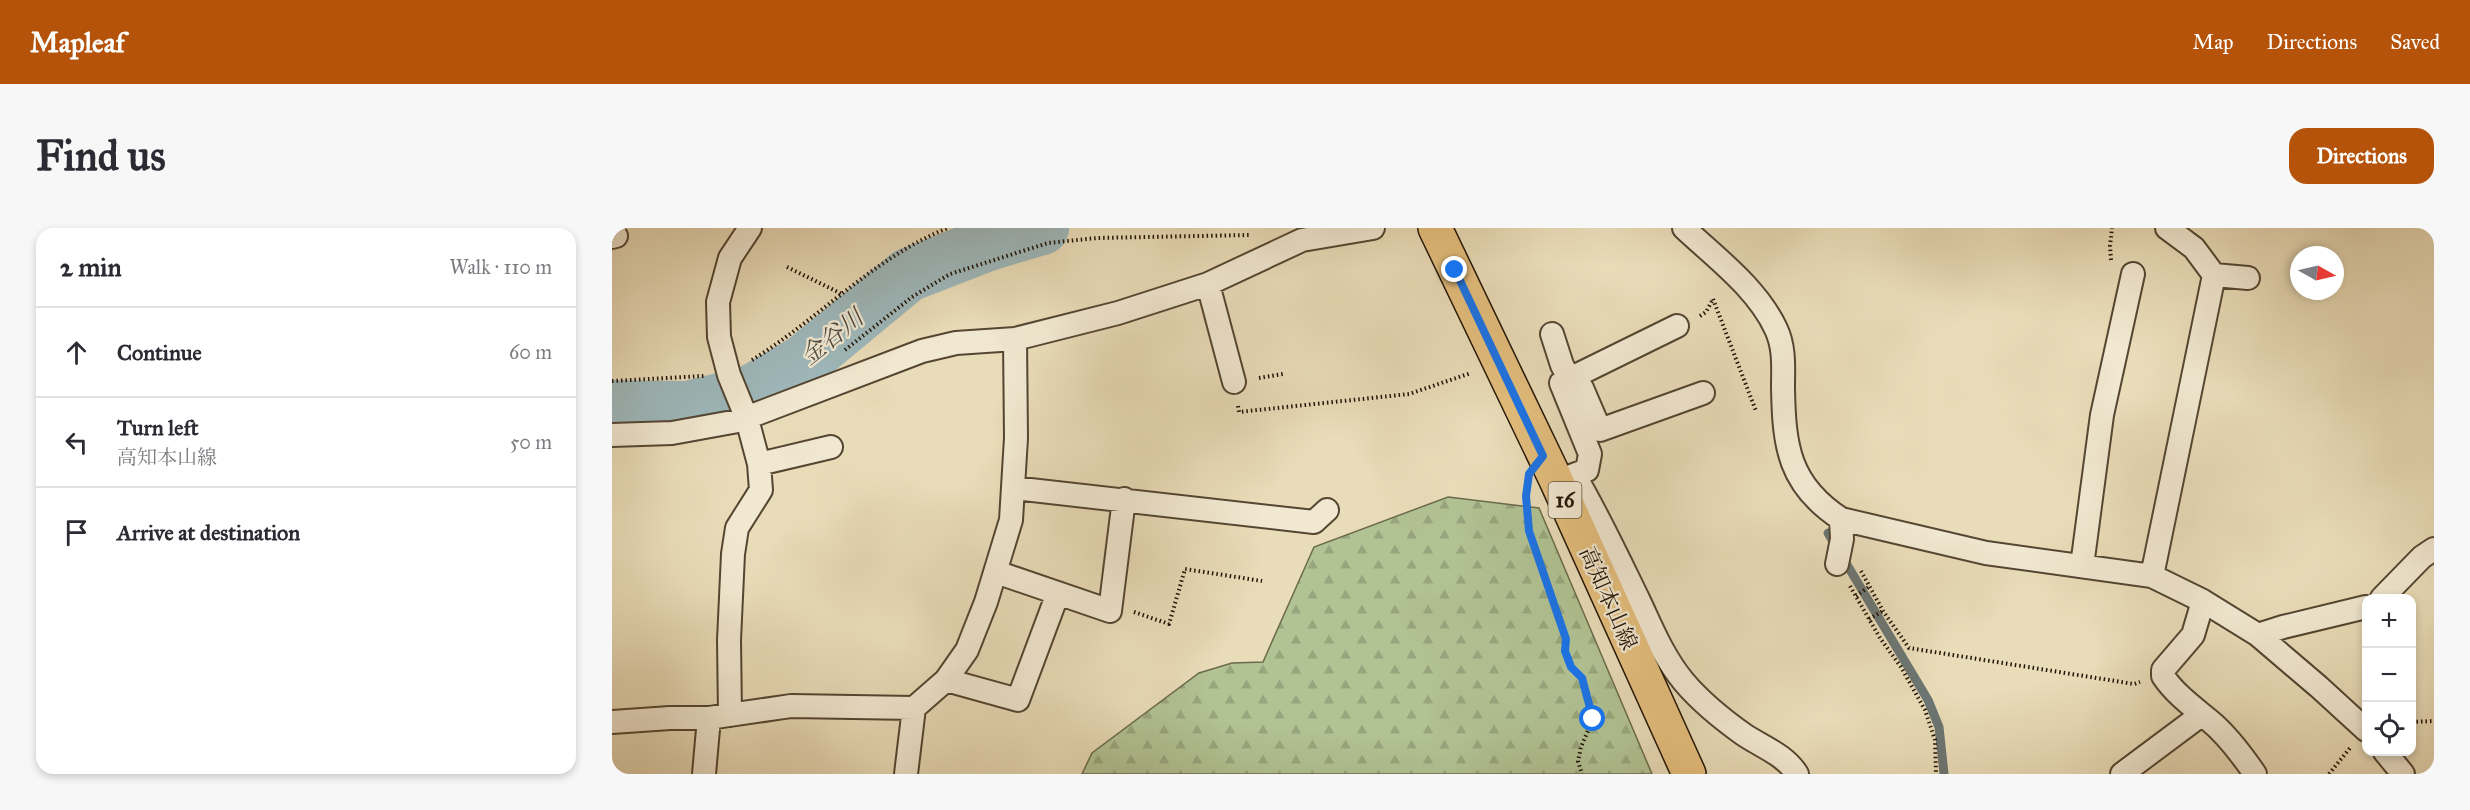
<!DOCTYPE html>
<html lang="en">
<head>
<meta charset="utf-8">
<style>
  :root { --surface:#fff; --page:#f7f7f7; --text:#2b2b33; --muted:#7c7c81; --line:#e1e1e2; --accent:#b45309 }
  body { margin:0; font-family:"IM FELL Great Primer","Noto Serif JP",serif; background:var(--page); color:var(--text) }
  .controls { position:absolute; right:18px; bottom:18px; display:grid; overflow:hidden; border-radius:12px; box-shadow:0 3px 9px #0003 }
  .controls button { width:54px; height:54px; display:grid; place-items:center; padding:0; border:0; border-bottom:2px solid var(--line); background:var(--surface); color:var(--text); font:30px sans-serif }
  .compass { position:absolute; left:1678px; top:18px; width:54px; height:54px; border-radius:50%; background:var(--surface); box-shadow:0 3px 9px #0003; rotate:98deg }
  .stop { position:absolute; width:18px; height:18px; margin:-14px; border:4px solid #1a73e8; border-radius:50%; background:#fff }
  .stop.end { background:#1a73e8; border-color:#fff; box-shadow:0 2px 6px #0008 }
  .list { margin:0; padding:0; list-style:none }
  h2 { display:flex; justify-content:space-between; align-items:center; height:78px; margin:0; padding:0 24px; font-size:26px }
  h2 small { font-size:20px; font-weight:400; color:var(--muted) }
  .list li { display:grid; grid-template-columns:39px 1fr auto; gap:18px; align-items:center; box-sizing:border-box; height:90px; padding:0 24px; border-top:2px solid var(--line) }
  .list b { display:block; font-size:22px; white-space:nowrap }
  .list p { margin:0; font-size:20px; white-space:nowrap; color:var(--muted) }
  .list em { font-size:20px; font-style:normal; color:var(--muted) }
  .icon { flex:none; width:33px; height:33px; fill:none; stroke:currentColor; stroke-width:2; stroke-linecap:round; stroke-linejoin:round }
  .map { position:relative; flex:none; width:1822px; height:546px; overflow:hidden; border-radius:18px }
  header { display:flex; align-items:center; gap:36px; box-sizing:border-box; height:84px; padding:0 30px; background:var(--accent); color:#fff }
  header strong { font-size:28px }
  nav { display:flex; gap:33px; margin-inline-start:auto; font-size:21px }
  .intro { display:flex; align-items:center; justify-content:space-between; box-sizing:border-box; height:144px; padding:0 36px }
  h1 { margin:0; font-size:42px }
  .button { padding:15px 27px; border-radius:18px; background:var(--accent); color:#fff; font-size:21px; font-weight:700 }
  main { display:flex; gap:36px; padding:0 36px }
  aside { flex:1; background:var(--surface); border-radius:18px; box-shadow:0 3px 9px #0003 }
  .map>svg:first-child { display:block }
</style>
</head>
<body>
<header>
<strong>Mapleaf</strong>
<nav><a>Map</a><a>Directions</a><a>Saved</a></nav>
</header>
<div class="intro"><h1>Find us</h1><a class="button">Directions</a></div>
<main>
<aside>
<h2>2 min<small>Walk · 110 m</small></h2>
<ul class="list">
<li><svg class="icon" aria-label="ahead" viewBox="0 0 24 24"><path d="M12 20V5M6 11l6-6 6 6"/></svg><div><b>Continue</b></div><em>60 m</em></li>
<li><svg class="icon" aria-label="left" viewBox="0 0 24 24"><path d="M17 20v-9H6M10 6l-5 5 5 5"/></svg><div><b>Turn left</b><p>高知本山線</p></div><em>50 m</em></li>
<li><svg class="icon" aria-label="arrive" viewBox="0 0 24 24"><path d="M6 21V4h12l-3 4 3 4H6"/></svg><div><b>Arrive at destination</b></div></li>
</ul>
</aside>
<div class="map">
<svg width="1822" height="546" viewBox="0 0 1822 546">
  <defs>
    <pattern id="forest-firs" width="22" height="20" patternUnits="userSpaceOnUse" patternTransform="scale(1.5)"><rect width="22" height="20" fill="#b1c293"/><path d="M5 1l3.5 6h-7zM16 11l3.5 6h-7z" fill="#98a67d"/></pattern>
  </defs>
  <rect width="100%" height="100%" fill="#e9dcb8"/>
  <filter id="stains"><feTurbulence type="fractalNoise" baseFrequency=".00333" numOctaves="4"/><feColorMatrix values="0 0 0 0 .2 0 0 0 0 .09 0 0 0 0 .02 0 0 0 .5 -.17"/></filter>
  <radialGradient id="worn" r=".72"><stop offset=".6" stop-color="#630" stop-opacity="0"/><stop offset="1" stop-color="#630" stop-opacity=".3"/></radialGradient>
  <!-- forest -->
  <path fill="url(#forest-firs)" stroke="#6a6b4c" stroke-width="1.5" d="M 836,269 L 927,280 L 1040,546 L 470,546 L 480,525 L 587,445 L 620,435 L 651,434 L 702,319 Z"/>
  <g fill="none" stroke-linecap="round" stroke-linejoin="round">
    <!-- stream -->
    <path stroke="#6c7673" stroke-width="9" d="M 1216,305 L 1316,472 L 1327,499 L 1332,546"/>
    <!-- river -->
    <path stroke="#9eb8bb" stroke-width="54" d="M 0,179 L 75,180 L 137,165 L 191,134 L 296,47 L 376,16 L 430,0"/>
    <defs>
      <path id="street" d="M 1072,0 C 1104,30 1145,60 1164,101 C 1173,120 1171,140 1171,160 C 1172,219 1177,257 1229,291 L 1374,325 L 1540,348 L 1591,373 L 1581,407 L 1551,442 L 1551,448 C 1563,466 1581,479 1598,493 C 1615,507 1630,527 1643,546
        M 1555,0 L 1582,20 L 1602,47
        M 0,9 L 4,8
        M 596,56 L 622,154
        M 940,106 L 950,137 L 957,151 L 970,160 L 988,202 L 1091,165
        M 0,207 L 60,205 L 126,193 L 310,123 L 344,115 L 403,111 L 506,85 L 596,56 L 690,12 L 761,0
        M 147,236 L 219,219
        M 963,248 C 987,289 1007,332 1028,375 C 1041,403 1052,430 1072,454 C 1089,474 1110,491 1131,506 C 1150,519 1172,526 1185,546
        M 951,251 L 975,242 L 978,226 L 949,155 L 1065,98
        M 402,260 L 702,294 L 715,282
        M 1225,336 L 1230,311 L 1229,291
        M 1470,338 L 1490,187 L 1521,46
        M 384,344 L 498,383 L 512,271
        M 1540,348 L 1602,47 L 1636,50
        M 1770,370 L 1810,329 L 1822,321
        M 1591,373 L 1646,407 L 1707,459 L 1754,502
        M 1646,407 L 1671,399 L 1754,379
        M 334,452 L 406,472 L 446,365
        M 118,487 L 117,412 L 121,326 L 125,300 L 149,262 L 147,236 L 135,191 L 117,147 L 107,109 L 106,74 L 118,30 L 138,0
        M 0,494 L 58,490 L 97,490 L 179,478 L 302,480 L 334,452 L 355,422 L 374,374 L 399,292 L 404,210 L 403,111
        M 1773,524 L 1791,546
        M 92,546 L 97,490
        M 294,546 L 302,480
        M 1510,546 L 1589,487"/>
      <path id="primary" d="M 823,0 L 944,252 L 1077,546"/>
    </defs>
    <!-- street casing -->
    <use href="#street" stroke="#544632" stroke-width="26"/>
    <!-- primary casing -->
    <use href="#primary" stroke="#221406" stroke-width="36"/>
    <!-- path -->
    <path stroke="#221406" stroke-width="4" stroke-dasharray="1.5 3" stroke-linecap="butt" d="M 1499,32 L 1498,18 L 1500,0
      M 175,39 L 230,66
      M 1101,71 L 1144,183
      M 1088,88 L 1094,84 L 1101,71
      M 233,122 L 300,69 L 338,46 L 436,15 L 485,10 L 637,7
      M 140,132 C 207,91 262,29 336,0
      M 647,150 L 671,146
      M 0,153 L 92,148
      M 626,178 L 627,184 L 797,166 L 859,145
      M 915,266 L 917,303 L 955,411 L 953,423 L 959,439 L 970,450 L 981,491 L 969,519 L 966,533 L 970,546
      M 1249,343 L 1271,383 L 1297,420 L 1522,456 L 1528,454
      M 1238,358 L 1268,410 L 1289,439 L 1313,482 L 1323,512 L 1324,546
      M 1244,368 L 1258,358
      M 522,384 L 557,396 L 573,341 L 650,353
      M 1257,391 L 1271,383
      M 1800,494 L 1822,493
      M 1717,546 L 1738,520"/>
    <!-- street -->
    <use href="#street" stroke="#f1e8d1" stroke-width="22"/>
    <!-- primary -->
    <use href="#primary" stroke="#e4be7c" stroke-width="33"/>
  </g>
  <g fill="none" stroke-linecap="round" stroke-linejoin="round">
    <!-- route -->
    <path stroke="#1a73e8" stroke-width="8" d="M 843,42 L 931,228 L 917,246 L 914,268 L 917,303 L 954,411 L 953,423 L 959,439 L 970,450 L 981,491"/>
  </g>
  <g text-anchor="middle" stroke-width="4.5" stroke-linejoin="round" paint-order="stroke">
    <!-- shield labels -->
    <rect fill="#f1e8d1" stroke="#605443" stroke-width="1.5" x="936.5" y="254" width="33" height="36" rx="4.5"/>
    <g font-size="21" font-weight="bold" fill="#221406">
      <text x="953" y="279">16</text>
    </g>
    <!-- street labels -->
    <g font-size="22" fill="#221406" stroke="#f1e8d1">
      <text transform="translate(997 370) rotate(66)" y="8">高知本山線</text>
    </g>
    <!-- water labels -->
    <g font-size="24" font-style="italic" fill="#4d4d45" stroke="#f1e8d1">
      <text transform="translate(220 109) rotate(-39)" y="8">金谷川</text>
    </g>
  </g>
  <rect width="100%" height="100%" filter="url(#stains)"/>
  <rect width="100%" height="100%" fill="url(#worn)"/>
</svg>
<div class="controls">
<button>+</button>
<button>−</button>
<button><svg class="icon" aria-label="locate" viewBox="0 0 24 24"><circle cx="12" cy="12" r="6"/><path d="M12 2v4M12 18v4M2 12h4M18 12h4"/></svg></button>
</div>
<svg class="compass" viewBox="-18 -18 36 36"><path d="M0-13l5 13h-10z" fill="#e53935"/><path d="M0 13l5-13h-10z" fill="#7c7c81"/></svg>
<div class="stop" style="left:981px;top:491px"></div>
<div class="stop end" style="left:843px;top:42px"></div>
</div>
</main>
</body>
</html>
